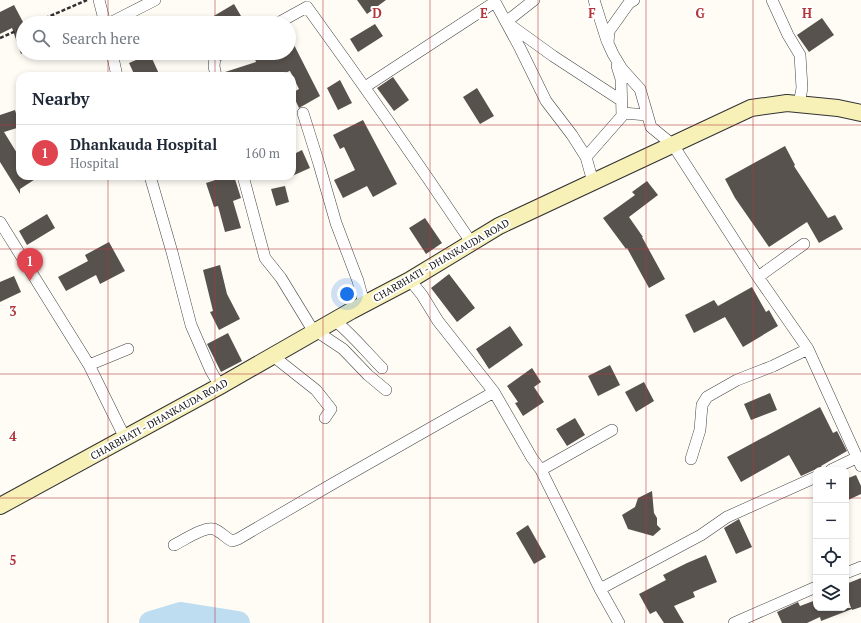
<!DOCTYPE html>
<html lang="en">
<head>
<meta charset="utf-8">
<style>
  :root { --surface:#fff; --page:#f2f2f3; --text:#1f2937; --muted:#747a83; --line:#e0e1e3; --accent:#b4353a }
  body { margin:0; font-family:"PT Serif",serif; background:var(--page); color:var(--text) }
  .controls { position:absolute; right:12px; bottom:12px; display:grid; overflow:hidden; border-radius:8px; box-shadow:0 2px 6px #0003 }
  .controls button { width:36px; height:36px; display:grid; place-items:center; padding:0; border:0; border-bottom:1px solid var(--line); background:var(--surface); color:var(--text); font:20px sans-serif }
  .you { position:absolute; left:347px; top:294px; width:14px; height:14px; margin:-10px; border:3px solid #fff; border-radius:50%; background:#1a73e8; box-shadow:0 0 0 6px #1a73e833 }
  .badge { display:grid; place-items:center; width:26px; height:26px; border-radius:50%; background:var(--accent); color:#fff; font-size:13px; font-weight:700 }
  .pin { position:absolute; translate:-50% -33px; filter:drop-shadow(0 1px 2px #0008) }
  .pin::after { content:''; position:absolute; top:21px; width:14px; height:12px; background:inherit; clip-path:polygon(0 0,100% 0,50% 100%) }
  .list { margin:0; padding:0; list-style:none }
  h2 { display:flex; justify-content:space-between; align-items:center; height:52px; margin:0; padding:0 16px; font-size:17px }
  h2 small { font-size:13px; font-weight:400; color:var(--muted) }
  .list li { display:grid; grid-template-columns:26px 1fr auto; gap:12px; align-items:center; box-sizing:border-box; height:56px; padding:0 16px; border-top:1px solid var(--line) }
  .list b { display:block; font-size:15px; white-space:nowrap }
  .list p { margin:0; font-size:13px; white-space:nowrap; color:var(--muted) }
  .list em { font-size:13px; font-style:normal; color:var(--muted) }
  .icon { flex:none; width:22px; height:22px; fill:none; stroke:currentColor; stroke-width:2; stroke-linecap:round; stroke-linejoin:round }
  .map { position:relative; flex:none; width:861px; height:623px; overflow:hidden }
  .search { position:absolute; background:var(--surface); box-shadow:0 2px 6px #0003; left:16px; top:16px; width:280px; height:44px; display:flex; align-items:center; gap:10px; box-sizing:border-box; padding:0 14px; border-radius:22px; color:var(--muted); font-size:15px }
  .panel { position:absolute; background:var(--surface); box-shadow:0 2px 6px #0003; left:16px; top:72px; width:280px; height:108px; border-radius:12px }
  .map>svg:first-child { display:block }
</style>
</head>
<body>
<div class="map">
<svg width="861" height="623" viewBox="0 0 861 623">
  <rect width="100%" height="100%" fill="#fefcf5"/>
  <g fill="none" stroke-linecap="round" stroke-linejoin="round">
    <!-- river -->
    <path stroke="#beddf1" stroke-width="24" d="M 151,623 L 181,614 L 238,623"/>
  </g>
  <!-- building -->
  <path fill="#58524e" d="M 357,0 L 386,0 L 367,14 Z
    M 234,4 L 241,16 L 240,16 L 243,23 L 202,23 Z
    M 14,5 L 23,22 L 23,53 L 21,54 L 12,28 L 0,34 L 0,12 Z
    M 822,18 L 834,35 L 809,52 L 797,35 Z
    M 375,24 L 383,36 L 358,52 L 350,39 Z
    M 289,35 L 320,96 L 299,108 L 292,93 L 299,89 L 290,71 L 277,76 L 223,76 L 222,73 L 256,62 L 253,53 L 289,53 Z
    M 150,54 L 160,76 L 135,76 L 129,63 Z
    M 393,77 L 409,100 L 394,111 L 377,88 Z
    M 340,80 L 352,103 L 338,110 L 327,88 Z
    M 477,88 L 494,116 L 480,124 L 463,97 Z
    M 15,110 L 20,127 L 4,132 L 20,158 L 20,176 L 40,176 L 20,189 L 20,194 L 0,162 L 0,115 Z
    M 363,120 L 397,184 L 373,197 L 367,186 L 343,198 L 334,180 L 355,170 L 344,147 L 340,149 L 333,135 Z
    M 785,146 L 795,165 L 794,166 L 828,218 L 835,215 L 843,229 L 819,243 L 807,222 L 769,247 L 735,198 L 725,179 Z
    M 302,150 L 310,168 L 292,176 L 292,155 Z
    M 228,176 L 234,176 L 241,198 L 233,201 L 241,228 L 225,232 L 218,206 L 214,207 L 206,183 Z
    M 647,181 L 658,195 L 629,217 L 643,237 L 642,237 L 665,279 L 649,288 L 627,248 L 626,249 L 603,218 L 635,195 L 632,192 Z
    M 285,186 L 289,202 L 276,206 L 271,189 Z
    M 47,214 L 55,228 L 27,245 L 19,231 Z
    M 425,218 L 442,243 L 426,254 L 409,228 Z
    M 109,242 L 125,271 L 100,284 L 96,275 L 66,291 L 58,277 L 88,261 L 85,255 Z
    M 220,265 L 227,294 L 240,319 L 219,330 L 210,312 L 213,311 L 203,270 Z
    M 449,274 L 475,308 L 457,322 L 431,288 Z
    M 14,276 L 21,292 L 0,302 L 0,282 Z
    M 752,287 L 766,312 L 769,310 L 778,326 L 743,347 L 725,317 L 694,333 L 685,315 L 714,300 L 718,306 Z
    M 510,326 L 523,345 L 489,369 L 476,349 Z
    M 228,333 L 242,361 L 221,372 L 207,344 Z
    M 610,365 L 620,385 L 598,396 L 588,376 Z
    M 532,368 L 541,382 L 534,387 L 544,402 L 523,416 L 515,403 L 518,402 L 507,386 Z
    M 644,382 L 654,401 L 636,412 L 625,392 Z
    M 770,393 L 777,410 L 751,420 L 744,404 Z
    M 820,407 L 833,433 L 837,431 L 847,451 L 821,466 L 823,470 L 814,470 L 801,476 L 789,455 L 741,482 L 727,457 Z
    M 575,418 L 585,435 L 567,446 L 556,429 Z
    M 856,475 L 861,486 L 861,494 L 846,501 L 846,479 Z
    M 652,491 L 654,513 L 657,518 L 657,525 L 661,529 L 653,536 L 628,529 L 622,515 L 635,507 L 638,498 Z
    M 739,519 L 752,547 L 736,554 L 724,528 Z
    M 528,525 L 546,557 L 534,564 L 516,533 Z
    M 706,555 L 717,582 L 693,592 L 695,597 L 674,606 L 684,623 L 664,623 L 656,611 L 650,614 L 639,594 L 666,580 L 663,575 L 687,563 Z
    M 861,578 L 861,607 L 852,610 L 852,609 L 821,621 L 820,617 L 807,623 L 782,623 L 777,612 L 798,602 L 800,606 L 816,600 L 816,608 L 851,608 L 846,593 L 846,584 Z"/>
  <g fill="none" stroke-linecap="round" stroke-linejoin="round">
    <defs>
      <path id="street" d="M 99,0 L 105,23
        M 494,0 L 520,48 L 546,101 L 572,135 L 586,157 L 593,182
        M 534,0 L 506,22 L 553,56 L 622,101
        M 594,0 L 607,41
        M 634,0 L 629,3 L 609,31 L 608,43 L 613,54 L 622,69 L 640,89 L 651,127 L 673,145 L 758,277 L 808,349 L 861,466
        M 772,0 L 788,35 L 800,55 L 802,88 L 799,104
        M 110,23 L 155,0
        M 278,23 L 307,7 C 363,84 418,163 471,242
        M 112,53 L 117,76
        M 216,76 L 214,66 L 215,57 L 222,53
        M 365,87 L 495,2
        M 303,113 L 319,164 L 336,223 L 358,281 L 364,303 L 357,307
        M 623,113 L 647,115
        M 586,157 L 622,116 L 621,79 L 617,66
        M 150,176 L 172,252 L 191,325 L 211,371 L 220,386
        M 243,176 L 265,258 L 281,278 L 314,332
        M 0,222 L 89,365 L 125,438
        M 758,277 L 804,244
        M 410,280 L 422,295 L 438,321 L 494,392 L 532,458 L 541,470 L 600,589 L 619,623
        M 334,320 C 352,334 366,352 382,368
        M 316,331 L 343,349 L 368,375 L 386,390
        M 273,356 L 316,390 L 331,409 L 325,418
        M 89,365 L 128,349
        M 691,459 L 700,430 L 702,405 L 707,397 L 737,380 L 773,366 L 808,349
        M 541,470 L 612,430
        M 831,470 L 858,457
        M 174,545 C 183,541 204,526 214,529 C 221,532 226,538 232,541 L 238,539 L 334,483 L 494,392
        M 846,573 L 861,567
        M 600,589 L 701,535 L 727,517 L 816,477
        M 734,623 L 816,587"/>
      <path id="secondary" d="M 0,506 L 220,386 L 351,311 L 410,280 L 499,226 L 751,108 L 787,103 L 838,108 L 861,113"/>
    </defs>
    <!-- street casing -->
    <use href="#street" stroke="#434343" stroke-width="12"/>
    <!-- secondary casing -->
    <use href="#secondary" stroke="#323232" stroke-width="18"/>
    <!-- path -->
    <path stroke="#323232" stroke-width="2.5" stroke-dasharray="4 2" stroke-linecap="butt" d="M 34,23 L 87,0
      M 0,38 L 23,28
      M 131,176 L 138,179"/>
    <!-- street -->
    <use href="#street" stroke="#fff" stroke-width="11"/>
    <!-- secondary -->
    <use href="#secondary" stroke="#f7f1b7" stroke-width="16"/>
  </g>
  <!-- grid -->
  <path fill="none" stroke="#b4353a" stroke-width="1" stroke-opacity="0.55" d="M 108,0 L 108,23M 215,0 L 215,23M 323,0 L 323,623M 430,0 L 430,623M 538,0 L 538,623M 646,0 L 646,623M 753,0 L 753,623M 108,53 L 108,76M 215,53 L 215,76M 0,125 L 20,125M 292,125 L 861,125M 108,176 L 108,623M 215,176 L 215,623M 0,249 L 861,249M 0,374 L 861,374M 0,498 L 816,498M 846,498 L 861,498"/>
  <g text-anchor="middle" stroke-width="4" stroke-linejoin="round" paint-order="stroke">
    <!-- street labels -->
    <g font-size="10" fill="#101010" stroke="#fff">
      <text transform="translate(441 260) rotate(-30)" y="4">CHARBHATI - DHANKAUDA ROAD</text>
      <text transform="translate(159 419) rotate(-29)" y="4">CHARBHATI - DHANKAUDA ROAD</text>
    </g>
  </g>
  <g font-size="13" text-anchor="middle" font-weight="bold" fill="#b4353a" stroke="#fff" stroke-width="4" stroke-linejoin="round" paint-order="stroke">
    <text x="377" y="18">D</text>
    <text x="484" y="18">E</text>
    <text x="592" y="18">F</text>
    <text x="700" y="18">G</text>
    <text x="807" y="18">H</text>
    <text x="13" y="316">3</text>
    <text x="13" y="441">4</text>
    <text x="13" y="565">5</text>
  </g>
</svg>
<div class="controls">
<button>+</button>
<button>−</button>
<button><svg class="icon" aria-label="locate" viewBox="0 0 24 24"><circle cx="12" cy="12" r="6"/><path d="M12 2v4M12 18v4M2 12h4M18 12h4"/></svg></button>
<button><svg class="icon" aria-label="layers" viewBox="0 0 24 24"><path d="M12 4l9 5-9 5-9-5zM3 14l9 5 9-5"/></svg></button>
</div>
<div class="you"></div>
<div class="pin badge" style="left:30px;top:281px;background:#e0444e">1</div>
<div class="search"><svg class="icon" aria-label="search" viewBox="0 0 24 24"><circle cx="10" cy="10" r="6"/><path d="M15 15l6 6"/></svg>Search here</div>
<section class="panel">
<h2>Nearby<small></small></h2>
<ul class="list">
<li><span class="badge" style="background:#e0444e">1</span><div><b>Dhankauda Hospital</b><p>Hospital</p></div><em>160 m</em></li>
</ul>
</section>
</div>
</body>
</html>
